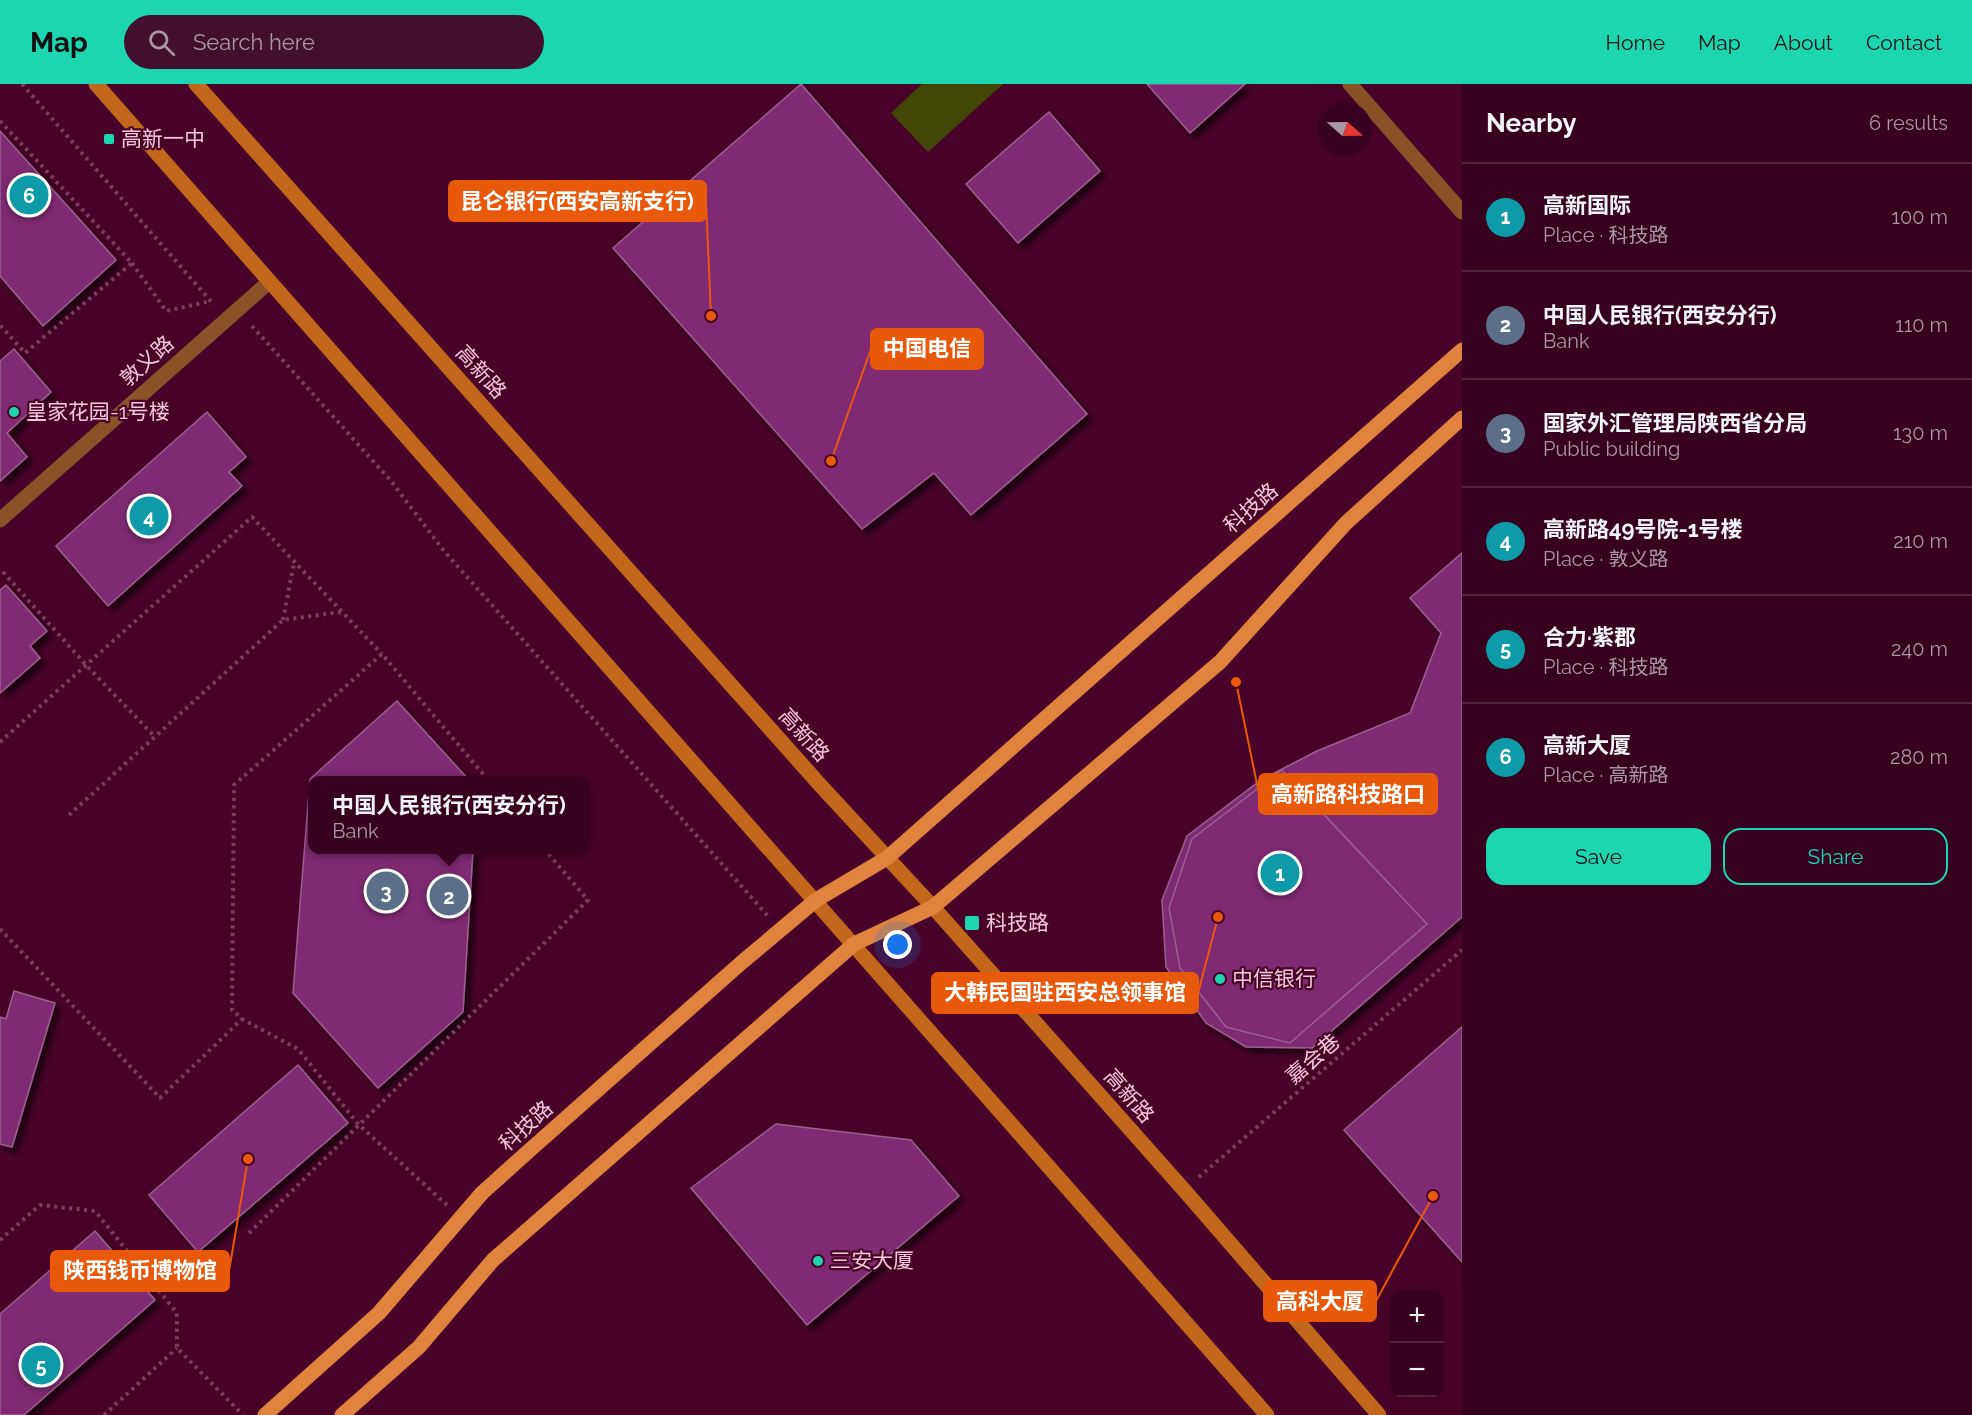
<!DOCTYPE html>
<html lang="en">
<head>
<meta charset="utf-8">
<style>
  :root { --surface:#37021f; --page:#42102c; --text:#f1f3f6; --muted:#aa97a4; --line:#51243d; --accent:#1dd5b1 }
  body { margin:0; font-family:Raleway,"Noto Sans SC",sans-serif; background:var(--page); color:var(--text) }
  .controls { position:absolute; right:18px; bottom:18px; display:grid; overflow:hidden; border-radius:12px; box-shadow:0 6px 24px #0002 }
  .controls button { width:54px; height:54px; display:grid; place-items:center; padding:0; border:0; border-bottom:2px solid var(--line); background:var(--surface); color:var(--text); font:30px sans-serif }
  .compass { position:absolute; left:1318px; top:18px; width:54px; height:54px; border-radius:50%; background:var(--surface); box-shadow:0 6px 24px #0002; rotate:110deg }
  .you { position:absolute; left:898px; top:861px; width:21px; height:21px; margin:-15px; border:4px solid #fff; border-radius:50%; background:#1a73e8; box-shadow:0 0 0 9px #1a73e833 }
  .badge { display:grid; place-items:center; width:39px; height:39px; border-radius:50%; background:var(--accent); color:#fff; font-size:20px; font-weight:700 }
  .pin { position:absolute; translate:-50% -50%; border:3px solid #fff; box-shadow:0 2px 6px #0006 }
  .popup { position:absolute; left:308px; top:692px; width:282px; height:78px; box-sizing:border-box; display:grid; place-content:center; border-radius:12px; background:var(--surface); filter:drop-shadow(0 2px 4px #0005); font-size:20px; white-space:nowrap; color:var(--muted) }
  .popup b { font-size:22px; color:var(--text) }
  .popup::after { content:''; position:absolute; left:50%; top:100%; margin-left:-12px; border:12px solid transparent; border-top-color:var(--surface) }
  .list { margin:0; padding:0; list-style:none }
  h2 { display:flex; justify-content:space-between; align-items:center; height:78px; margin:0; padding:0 24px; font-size:26px }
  h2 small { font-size:20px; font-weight:400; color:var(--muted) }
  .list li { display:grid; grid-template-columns:39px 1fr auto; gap:18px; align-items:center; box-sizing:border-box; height:108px; padding:0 24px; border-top:2px solid var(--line) }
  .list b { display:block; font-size:22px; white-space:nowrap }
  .list p { margin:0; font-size:20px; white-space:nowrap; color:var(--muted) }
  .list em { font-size:20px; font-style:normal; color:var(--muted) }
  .actions { display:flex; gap:12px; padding:18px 24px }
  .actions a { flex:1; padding:14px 0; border:2px solid var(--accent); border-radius:18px; text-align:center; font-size:21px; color:var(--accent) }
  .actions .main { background:var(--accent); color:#111 }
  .icon { flex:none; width:33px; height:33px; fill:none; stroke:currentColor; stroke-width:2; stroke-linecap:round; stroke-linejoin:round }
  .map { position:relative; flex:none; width:1462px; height:1331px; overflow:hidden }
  header { display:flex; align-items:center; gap:36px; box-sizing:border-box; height:84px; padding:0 30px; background:var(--accent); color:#111 }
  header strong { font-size:28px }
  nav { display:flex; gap:33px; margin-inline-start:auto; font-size:21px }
  .search { width:420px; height:54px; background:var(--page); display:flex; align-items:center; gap:15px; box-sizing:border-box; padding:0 21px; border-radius:33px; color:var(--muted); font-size:22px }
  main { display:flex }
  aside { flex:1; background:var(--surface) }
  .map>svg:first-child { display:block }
</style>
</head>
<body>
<header>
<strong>Map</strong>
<div class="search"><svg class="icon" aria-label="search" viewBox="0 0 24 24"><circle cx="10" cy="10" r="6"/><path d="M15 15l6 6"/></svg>Search here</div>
<nav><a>Home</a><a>Map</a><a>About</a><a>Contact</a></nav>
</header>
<main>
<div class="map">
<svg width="1462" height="1331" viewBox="0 0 1462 1331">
  <defs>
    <filter id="shadow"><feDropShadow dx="5.5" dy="5.5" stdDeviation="3" flood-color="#0009"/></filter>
  </defs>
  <rect width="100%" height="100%" fill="#490329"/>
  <!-- green -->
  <path fill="#424707" d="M 922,0 L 1003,0 L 928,68 L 891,29 Z"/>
  <!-- building -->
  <path fill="#802b73" stroke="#9c5f90" stroke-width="1.5" filter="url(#shadow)" d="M 801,0 L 1087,330 L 971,431 L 934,389 L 862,445 L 613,164 Z
    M 1147,0 L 1245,0 L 1190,49 Z
    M 1049,28 L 1100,87 L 1018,159 L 966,100 Z
    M 0,47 L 116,176 L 43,242 L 0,192 Z
    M 14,265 L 51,308 L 7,349 L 27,373 L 0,397 L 0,277 Z
    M 207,328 L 246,373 L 229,388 L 242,402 L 108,522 L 56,462 Z
    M 1462,469 L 1462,833 L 1312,964 L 1246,963 L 1206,939 L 1166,883 L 1162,816 L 1187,752 L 1261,696 L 1317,667 L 1410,629 L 1441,549 L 1410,514 Z
    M 6,501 L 47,547 L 30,562 L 40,574 L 0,609 L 0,506 Z
    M 397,617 L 469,696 L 312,696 L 312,766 L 473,766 L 463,928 L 378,1004 L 293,909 L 310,695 Z
    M 1282,686 L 1427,840 L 1290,959 L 1226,943 L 1180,884 L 1169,824 L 1192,755 Z
    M 14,907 L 55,919 L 12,1063 L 0,1060 L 0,933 L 6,935 Z
    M 1462,943 L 1462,1178 L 1344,1046 Z
    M 298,981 L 348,1039 L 198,1168 L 149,1111 Z
    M 776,1040 L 911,1056 L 959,1112 L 807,1241 L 691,1104 Z
    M 95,1147 L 155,1216 L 24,1331 L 0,1331 L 0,1230 Z"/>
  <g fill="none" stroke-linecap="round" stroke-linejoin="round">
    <!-- path -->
    <path stroke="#7d3f5e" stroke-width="4" stroke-dasharray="3 4.5" stroke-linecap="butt" d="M 22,0 L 214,221
      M 0,37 L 132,179 L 25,269 L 0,241
      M 132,179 L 166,227 L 211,217
      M 252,242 L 391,397 L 444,467 L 768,832
      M 3,488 L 86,581 L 155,653
      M 283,536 L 294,479
      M 0,658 L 252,433 L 382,570
      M 69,731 L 283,536 L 341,528
      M 0,845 L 160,1014 L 242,935
      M 1199,1093 L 1462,866
      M 447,1121 L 359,1041 L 298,965 L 242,935 L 232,926 L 234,701 L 382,570 L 488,696
      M 249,1149 L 588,816 L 545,766
      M 0,1156 L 40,1121 L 95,1127 L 177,1229 L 177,1264 L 243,1331
      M 104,1331 L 177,1264"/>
    <!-- minor -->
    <path stroke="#8a5229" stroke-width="15" d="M 0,436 L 269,198"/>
    <!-- tertiary -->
    <path stroke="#8a5229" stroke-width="15" d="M 1350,0 L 1462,128"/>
    <!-- secondary -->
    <path stroke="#c2681d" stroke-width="15" d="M 96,0 L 1267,1331
      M 196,0 L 821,702 L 933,823 L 1184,1106 L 1379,1331"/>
    <!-- primary -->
    <path stroke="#df833e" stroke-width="15" d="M 265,1331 L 379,1229 L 482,1109 L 531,1065 L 741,879 L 816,816 L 887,774 L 1462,266
      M 342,1331 L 419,1263 L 493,1176 L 854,860 L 933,823 L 1220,578 L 1346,439 L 1462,334"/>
  </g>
  <!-- markers -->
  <g fill="#1dd5b1" stroke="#490329" stroke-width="2">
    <rect x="103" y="49" width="12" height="12" rx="3"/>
    <circle cx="14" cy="328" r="6"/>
    <rect x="964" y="831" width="16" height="16" rx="3"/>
    <circle cx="1220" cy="895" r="6"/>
    <circle cx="818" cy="1177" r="6"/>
  </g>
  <g text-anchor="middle" stroke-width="4.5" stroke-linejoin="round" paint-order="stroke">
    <!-- poi labels -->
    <g font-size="21" fill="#f2c7d7" stroke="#490329" text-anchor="start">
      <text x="121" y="62">高新一中</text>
      <text x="26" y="335">皇家花园-1号楼</text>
      <text x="986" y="846">科技路</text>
      <text x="1232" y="902">中信银行</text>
      <text x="830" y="1184">三安大厦</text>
    </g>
    <!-- street labels -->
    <g font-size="21" fill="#f2c7d7" stroke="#490329">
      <text transform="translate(147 277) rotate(-42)" y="7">敦义路</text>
      <text transform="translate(481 288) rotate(48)" y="7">高新路</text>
      <text transform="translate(1251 424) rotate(-41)" y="7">科技路</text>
      <text transform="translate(804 651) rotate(48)" y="7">高新路</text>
      <text transform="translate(1313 975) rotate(-41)" y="7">嘉会巷</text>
      <text transform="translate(1129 1012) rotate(49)" y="7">高新路</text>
      <text transform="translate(526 1042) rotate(-42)" y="7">科技路</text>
    </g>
  </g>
  <!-- callouts -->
  <path fill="none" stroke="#e8590c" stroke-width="2" d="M711 232L706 117M831 377L871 265M1236 598L1259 710M1218 833L1198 909M248 1075L229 1187M1433 1112L1376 1217"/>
  <g fill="#e8590c" stroke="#490329" stroke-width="2">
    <circle cx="711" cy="232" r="6"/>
    <circle cx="831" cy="377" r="6"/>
    <circle cx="1236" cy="598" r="6"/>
    <circle cx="1218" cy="833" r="6"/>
    <circle cx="248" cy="1075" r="6"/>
    <circle cx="1433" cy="1112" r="6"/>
  </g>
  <g fill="#e8590c" stroke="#e8590c" stroke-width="2">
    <rect x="449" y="97" width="257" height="40" rx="6"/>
    <rect x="871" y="245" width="112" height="40" rx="6"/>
    <rect x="1259" y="690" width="178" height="40" rx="6"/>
    <rect x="932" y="889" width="266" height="40" rx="6"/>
    <rect x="51" y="1167" width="178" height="40" rx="6"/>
    <rect x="1264" y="1197" width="112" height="40" rx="6"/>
  </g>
  <g font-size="22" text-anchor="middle" font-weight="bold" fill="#fff">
    <text x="577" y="125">昆仑银行(西安高新支行)</text>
    <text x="927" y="272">中国电信</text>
    <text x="1348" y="718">高新路科技路口</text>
    <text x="1065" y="916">大韩民国驻西安总领事馆</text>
    <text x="140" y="1194">陕西钱币博物馆</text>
    <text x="1320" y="1225">高科大厦</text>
  </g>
</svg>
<div class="controls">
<button>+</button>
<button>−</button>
</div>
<svg class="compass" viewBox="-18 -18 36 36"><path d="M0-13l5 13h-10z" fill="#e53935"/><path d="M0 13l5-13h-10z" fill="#aa97a4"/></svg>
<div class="you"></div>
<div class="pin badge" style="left:1280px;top:789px;background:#0f9aa8">1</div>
<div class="pin badge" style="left:449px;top:812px;background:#5c6f8a">2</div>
<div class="popup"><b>中国人民银行(西安分行)</b>Bank</div>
<div class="pin badge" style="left:386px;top:807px;background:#5c6f8a">3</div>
<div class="pin badge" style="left:149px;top:432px;background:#0f9aa8">4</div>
<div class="pin badge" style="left:41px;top:1281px;background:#0f9aa8">5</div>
<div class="pin badge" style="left:29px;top:111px;background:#0f9aa8">6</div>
</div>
<aside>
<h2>Nearby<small>6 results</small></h2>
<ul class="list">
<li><span class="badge" style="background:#0f9aa8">1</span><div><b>高新国际</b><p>Place · 科技路</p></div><em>100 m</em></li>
<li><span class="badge" style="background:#5c6f8a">2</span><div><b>中国人民银行(西安分行)</b><p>Bank</p></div><em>110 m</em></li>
<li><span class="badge" style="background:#5c6f8a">3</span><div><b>国家外汇管理局陕西省分局</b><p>Public building</p></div><em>130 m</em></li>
<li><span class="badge" style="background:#0f9aa8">4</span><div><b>高新路49号院-1号楼</b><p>Place · 敦义路</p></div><em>210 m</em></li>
<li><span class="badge" style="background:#0f9aa8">5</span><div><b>合力·紫郡</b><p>Place · 科技路</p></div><em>240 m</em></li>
<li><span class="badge" style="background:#0f9aa8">6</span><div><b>高新大厦</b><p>Place · 高新路</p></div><em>280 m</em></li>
</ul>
<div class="actions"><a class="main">Save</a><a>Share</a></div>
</aside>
</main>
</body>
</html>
